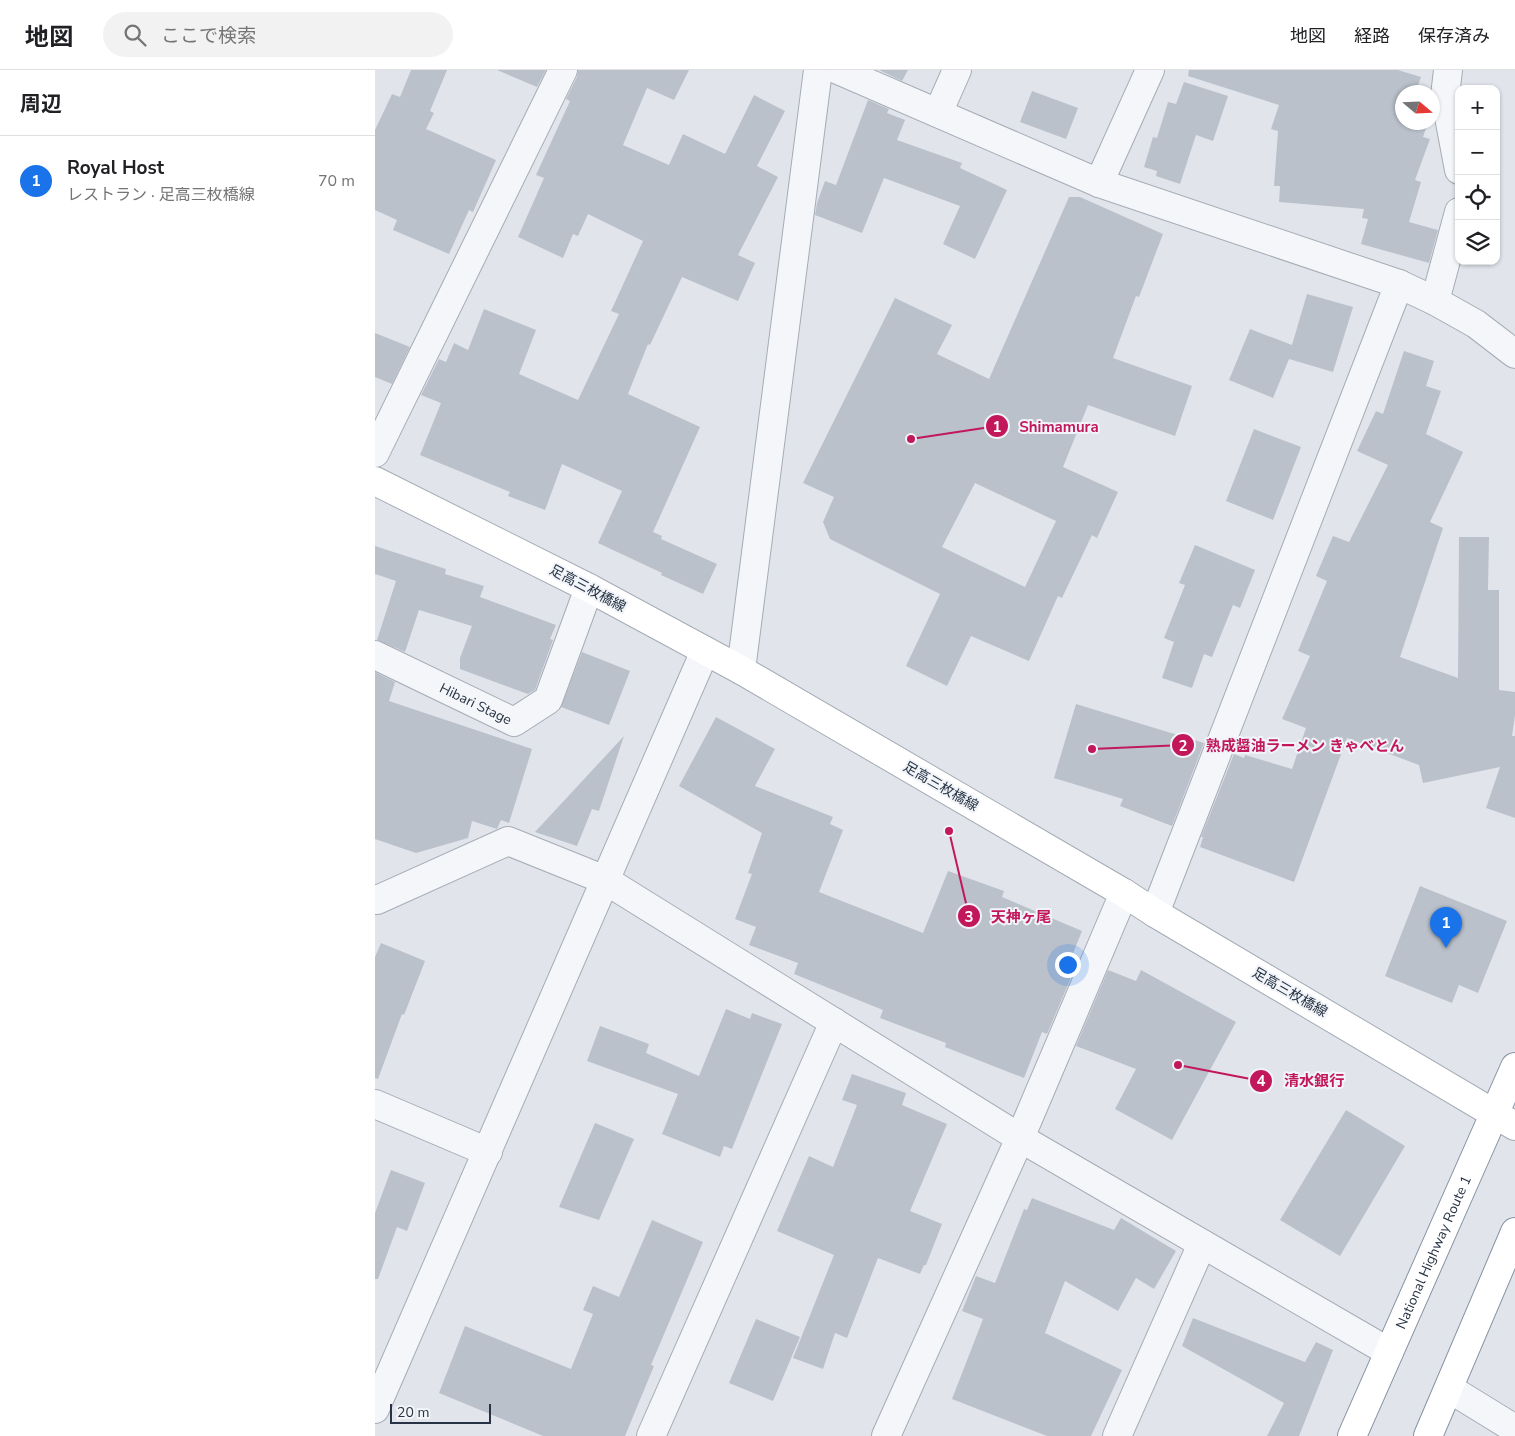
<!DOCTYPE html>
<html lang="ja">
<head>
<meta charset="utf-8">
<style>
  :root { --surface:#fff; --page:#f2f2f2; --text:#202124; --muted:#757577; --line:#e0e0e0; --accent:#1a73e8 }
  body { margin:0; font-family:"Nunito Sans","Noto Sans JP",sans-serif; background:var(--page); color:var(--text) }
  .controls { position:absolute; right:15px; top:15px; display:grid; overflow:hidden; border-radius:10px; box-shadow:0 1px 4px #0004 }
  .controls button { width:45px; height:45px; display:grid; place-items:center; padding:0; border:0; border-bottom:1px solid var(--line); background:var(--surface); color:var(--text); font:25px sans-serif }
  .compass { position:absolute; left:1020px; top:15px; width:45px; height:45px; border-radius:50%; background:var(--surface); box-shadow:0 1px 4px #0004; rotate:109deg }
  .scale { position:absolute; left:15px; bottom:12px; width:101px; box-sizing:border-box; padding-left:5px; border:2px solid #273344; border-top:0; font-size:14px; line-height:18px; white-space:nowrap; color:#273344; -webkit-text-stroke:4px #f1f4f8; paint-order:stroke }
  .you { position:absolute; left:692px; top:894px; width:18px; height:18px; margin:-12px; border:4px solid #fff; border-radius:50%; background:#1a73e8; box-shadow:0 0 0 8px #1a73e833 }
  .badge { display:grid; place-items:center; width:32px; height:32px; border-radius:50%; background:var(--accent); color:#fff; font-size:16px; font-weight:700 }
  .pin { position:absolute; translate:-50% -41px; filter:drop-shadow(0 1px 2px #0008) }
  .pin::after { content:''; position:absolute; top:26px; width:18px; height:15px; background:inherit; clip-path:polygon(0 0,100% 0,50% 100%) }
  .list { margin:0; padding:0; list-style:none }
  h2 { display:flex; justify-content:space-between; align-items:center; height:65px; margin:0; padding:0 20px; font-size:21px }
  h2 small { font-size:16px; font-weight:400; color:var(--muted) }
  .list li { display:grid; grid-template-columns:32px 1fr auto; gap:15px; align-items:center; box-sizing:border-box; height:90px; padding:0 20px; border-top:1px solid var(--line) }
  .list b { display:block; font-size:19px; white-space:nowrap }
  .list p { margin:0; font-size:16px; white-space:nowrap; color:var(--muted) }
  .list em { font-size:16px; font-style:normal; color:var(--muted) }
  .icon { flex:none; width:28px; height:28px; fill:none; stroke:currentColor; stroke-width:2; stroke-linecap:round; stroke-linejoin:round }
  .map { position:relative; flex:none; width:1140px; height:1366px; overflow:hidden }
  header { display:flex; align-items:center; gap:30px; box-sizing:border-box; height:70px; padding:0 25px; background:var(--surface); border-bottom:1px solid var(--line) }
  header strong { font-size:24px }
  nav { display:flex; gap:28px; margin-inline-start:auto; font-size:18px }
  .search { width:350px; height:45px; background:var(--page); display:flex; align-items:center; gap:12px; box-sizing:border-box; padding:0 18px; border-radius:28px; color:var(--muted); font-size:19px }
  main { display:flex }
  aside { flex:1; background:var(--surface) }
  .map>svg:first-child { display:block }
</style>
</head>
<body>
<header>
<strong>地図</strong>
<div class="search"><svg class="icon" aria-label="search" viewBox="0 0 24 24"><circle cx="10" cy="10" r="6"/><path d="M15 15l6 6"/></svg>ここで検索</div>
<nav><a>地図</a><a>経路</a><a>保存済み</a></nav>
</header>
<main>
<aside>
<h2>周辺<small></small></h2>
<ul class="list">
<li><span class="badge">1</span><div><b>Royal Host</b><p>レストラン · 足高三枚橋線</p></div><em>70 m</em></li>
</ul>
</aside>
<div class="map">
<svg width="1140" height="1366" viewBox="0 0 1140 1366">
  <rect width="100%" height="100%" fill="#e1e5eb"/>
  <!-- building -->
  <path fill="#bac1cb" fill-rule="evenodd" d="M 36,0 L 72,0 L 55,41 L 59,43 L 51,59 L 121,90 L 98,142 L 94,140 L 74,184 L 18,160 L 22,150 L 0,140 L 0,60 L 17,24 L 25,27 Z
    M 122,0 L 171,0 L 162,17 Z
    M 203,0 L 314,0 L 299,30 L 272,18 L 248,75 L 294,95 L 308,64 L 350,84 L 379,25 L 410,41 L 382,96 L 403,107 L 363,185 L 380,193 L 363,231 L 307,207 L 275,275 L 273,274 L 253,324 L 325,357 L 278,462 L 287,466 L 286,469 L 342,494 L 328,524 L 286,505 L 287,503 L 223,473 L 247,421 L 187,394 L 170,440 L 133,426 L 135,422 L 45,385 L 66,333 L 46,325 L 64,289 L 71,292 L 79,273 L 93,280 L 109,239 L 161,260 L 144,304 L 203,330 L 244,244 L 236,241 L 268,171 L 213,144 L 203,166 L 198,164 L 188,188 L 143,167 L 169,108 L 161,105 L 195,31 L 191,29 L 202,7 Z
    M 504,0 L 533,0 L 527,11 Z
    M 814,0 L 1023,0 L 1046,7 L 1041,21 L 1046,22 L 1028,22 L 1028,52 L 1053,52 L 1048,67 L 1055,69 L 1040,110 L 1046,112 L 1034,152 L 1063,160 L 1054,193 L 986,174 L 993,149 L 987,148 L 989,139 L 904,132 L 905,116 L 899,116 L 903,61 L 896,59 L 904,35 L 813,6 Z
    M 809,12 L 853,26 L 838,71 L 821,65 L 805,114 L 781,106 L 782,101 L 769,97 L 778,67 L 782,68 L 793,32 L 801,34 Z
    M 657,21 L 703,38 L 691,69 L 645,52 Z
    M 493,30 L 514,39 L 512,43 L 530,50 L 522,70 L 587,93 L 585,98 L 632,120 L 600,189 L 568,174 L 585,136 L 509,108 L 487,163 L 440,145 L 442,133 L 450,111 L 461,115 Z
    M 694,127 L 705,127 L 788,164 L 764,227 L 761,226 L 738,288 L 817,316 L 800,366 L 713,335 L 688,397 L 743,422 L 722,468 L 717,465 L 687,528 L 683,526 L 654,591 L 596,566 L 572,616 L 531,596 L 565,524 L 455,469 L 448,452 L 459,427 L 428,413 L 520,228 L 577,255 L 562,284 L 614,309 ZM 600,413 L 681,451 L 650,517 L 567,477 Z
    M 932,224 L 978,237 L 958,302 L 914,289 L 898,328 L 854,310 L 875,259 L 917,275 Z
    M 0,263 L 35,277 L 17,314 L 0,307 Z
    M 1029,281 L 1059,291 L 1051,316 L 1066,321 L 1051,364 L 1088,382 L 1055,452 L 1068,458 L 1025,587 L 1083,608 L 1084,467 L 1114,467 L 1113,520 L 1124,520 L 1124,620 L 1140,622 L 1140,645 L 1137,666 L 1140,666 L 1140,748 L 1111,738 L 1125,697 L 1048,713 L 1044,695 L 972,668 L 919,812 L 825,777 L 828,767 L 826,767 L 859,684 L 869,688 L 870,685 L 917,699 L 931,658 L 907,649 L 935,586 L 923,581 L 952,511 L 941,506 L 958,466 L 974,472 L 1013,395 L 982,381 L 1001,341 L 1008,344 Z
    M 879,359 L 926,377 L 898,450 L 851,431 Z
    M 820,475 L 880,500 L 865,538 L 858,535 L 837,587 L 829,584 L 817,618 L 787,608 L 799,572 L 789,568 L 810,515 L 804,513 Z
    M 0,476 L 71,499 L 70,504 L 109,516 L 105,527 L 181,555 L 175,569 L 178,570 L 160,620 L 153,624 L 85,599 L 85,588 L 97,556 L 44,540 L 30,582 L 2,570 L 21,511 L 0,504 Z
    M 207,582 L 255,601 L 234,655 L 186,637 Z
    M 0,602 L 20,612 L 14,631 L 157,679 L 134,753 L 126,750 L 122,759 L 97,751 L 93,768 L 41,783 L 0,769 Z
    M 701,634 L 829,673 L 797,756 L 745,736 L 748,729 L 679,708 Z
    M 341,647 L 400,679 L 380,716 L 458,747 L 455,754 L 468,760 L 444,822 L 548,863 L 573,801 L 629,821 L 627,827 L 707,861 L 697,886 L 704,889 L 672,964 L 667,962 L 649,1008 L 570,977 L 571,973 L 505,948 L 508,940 L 419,904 L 423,893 L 374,875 L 381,857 L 360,849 L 377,804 L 373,803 L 387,763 L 304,716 Z
    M 249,666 L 224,741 L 217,739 L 202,776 L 160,762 Z
    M 1045,816 L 1132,851 L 1103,923 L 1084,915 L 1077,933 L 1010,906 Z
    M 6,873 L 50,891 L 29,945 L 27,944 L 3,1009 L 0,1008 L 0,887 Z
    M 733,900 L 761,911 L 766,900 L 861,952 L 797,1070 L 740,1039 L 761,999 L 701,976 Z
    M 351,939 L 375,949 L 377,943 L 407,954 L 357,1079 L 349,1076 L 345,1087 L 287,1064 L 303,1024 L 212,991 L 225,956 L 274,974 L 271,983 L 324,1006 Z
    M 477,1004 L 531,1023 L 527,1035 L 572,1054 L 535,1141 L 567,1154 L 551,1195 L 549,1195 L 545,1204 L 503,1188 L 472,1268 L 460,1263 L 448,1299 L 418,1288 L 459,1185 L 402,1161 L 434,1086 L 458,1097 L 482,1035 L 467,1030 Z
    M 971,1040 L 1030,1076 L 965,1186 L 905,1150 Z
    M 220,1053 L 259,1069 L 224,1150 L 184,1137 Z
    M 16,1100 L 50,1113 L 32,1161 L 22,1157 L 3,1209 L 0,1209 L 0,1143 Z
    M 657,1128 L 739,1160 L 746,1148 L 801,1181 L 779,1219 L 761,1208 L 743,1241 L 690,1211 L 670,1263 L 747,1300 L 716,1366 L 672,1366 L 577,1329 L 608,1249 L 587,1241 L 601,1206 L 620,1213 L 649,1139 L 652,1140 Z
    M 277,1150 L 328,1172 L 276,1295 L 279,1296 L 250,1366 L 168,1366 L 64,1323 L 90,1256 L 196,1299 L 218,1244 L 208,1240 L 218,1216 L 244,1227 Z
    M 818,1248 L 930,1292 L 941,1272 L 958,1280 L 924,1366 L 892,1366 L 909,1333 L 807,1276 Z
    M 381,1249 L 425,1267 L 398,1331 L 354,1313 Z"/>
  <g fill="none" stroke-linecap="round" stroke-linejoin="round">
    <defs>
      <g id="street">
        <path d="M 463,0 L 724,113 L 1024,214 L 1060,231 L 1101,254 L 1140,284"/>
        <path d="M 1073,0 L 1070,26 L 1084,100"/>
        <path d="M 563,43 L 582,0"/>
        <path d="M 724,113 L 775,0"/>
        <path d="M 1060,231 L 1084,142"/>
        <path d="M 0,383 L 188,0"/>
        <path id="s1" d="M 0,585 L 139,652 L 173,630 L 214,518"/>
        <path d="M 366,600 L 443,0"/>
        <path d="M 0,829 L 2,830 L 133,771 L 230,810 L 645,1068 L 1014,1282"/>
        <path d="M 780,843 L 1024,214"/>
        <path d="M 0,1034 L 113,1082"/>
        <path d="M 1075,1319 L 1140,1359"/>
        <path d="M 0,1339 L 330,581"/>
        <path d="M 276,1366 L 459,952"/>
        <path d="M 511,1366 L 645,1068 L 749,823"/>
        <path d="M 742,1366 L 827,1174"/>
      </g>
      <path id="secondary" d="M 0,411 L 214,518 L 366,600 L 749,823 L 780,843 L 1140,1056"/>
      <g id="highway">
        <path id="s2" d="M 977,1366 L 1140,997"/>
        <path d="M 1053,1366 L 1140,1162"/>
      </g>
    </defs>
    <!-- street casing -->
    <use href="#street" stroke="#a5acb6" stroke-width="30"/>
    <!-- secondary casing -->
    <use href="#secondary" stroke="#a5acb6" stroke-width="30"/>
    <!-- highway casing -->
    <use href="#highway" stroke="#8793a3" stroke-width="30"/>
    <!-- street -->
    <use href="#street" stroke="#f4f6f9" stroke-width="28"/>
    <!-- secondary -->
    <use href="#secondary" stroke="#fff" stroke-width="28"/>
    <!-- highway -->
    <use href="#highway" stroke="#fff" stroke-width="28"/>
  </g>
  <g text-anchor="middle" stroke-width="4" stroke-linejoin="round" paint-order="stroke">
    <!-- street labels -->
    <g font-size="14" fill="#273344" stroke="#f1f4f8">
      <text transform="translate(213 518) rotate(28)" y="5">足高三枚橋線</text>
      <text dy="5" stroke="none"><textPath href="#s1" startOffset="112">Hibari Stage</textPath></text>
      <text transform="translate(566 716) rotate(30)" y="5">足高三枚橋線</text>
      <text transform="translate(915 922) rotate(30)" y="5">足高三枚橋線</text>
      <text dy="5" stroke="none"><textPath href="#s2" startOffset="201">National Highway Route 1</textPath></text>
    </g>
  </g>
  <!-- callouts -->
  <path fill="none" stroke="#c2185b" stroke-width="2" d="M536 369L622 356M717 679L808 675M574 761L594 846M803 995L886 1011"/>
  <g fill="#c2185b" stroke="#f1f4f8" stroke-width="2">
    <circle cx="536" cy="369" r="5"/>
    <circle cx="717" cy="679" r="5"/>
    <circle cx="574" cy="761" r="5"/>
    <circle cx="803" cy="995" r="5"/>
    <circle cx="622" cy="356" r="12"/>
    <circle cx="808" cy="675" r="12"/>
    <circle cx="594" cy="846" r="12"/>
    <circle cx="886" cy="1011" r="12"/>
  </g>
  <g font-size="15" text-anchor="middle" font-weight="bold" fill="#fff">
    <text x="622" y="362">1</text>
    <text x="808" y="681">2</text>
    <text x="594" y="852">3</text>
    <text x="886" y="1016">4</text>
  </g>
  <g font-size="15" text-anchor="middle" font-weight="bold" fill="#c2185b" stroke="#f1f4f8" stroke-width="4" stroke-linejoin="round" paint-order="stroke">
    <text x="684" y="362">Shimamura</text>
    <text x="930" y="681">熟成醤油ラーメン きゃべとん</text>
    <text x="646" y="852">天神ヶ尾</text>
    <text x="939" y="1016">清水銀行</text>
  </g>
</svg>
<div class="controls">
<button>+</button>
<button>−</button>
<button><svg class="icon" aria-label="locate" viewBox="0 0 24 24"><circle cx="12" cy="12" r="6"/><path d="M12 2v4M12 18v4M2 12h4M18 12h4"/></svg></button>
<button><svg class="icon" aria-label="layers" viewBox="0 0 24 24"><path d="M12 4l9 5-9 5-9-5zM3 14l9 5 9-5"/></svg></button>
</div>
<svg class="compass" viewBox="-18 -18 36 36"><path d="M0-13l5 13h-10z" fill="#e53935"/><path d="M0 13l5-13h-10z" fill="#757577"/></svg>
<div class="scale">20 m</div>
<div class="you"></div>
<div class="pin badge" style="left:1071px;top:878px">1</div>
</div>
</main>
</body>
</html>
